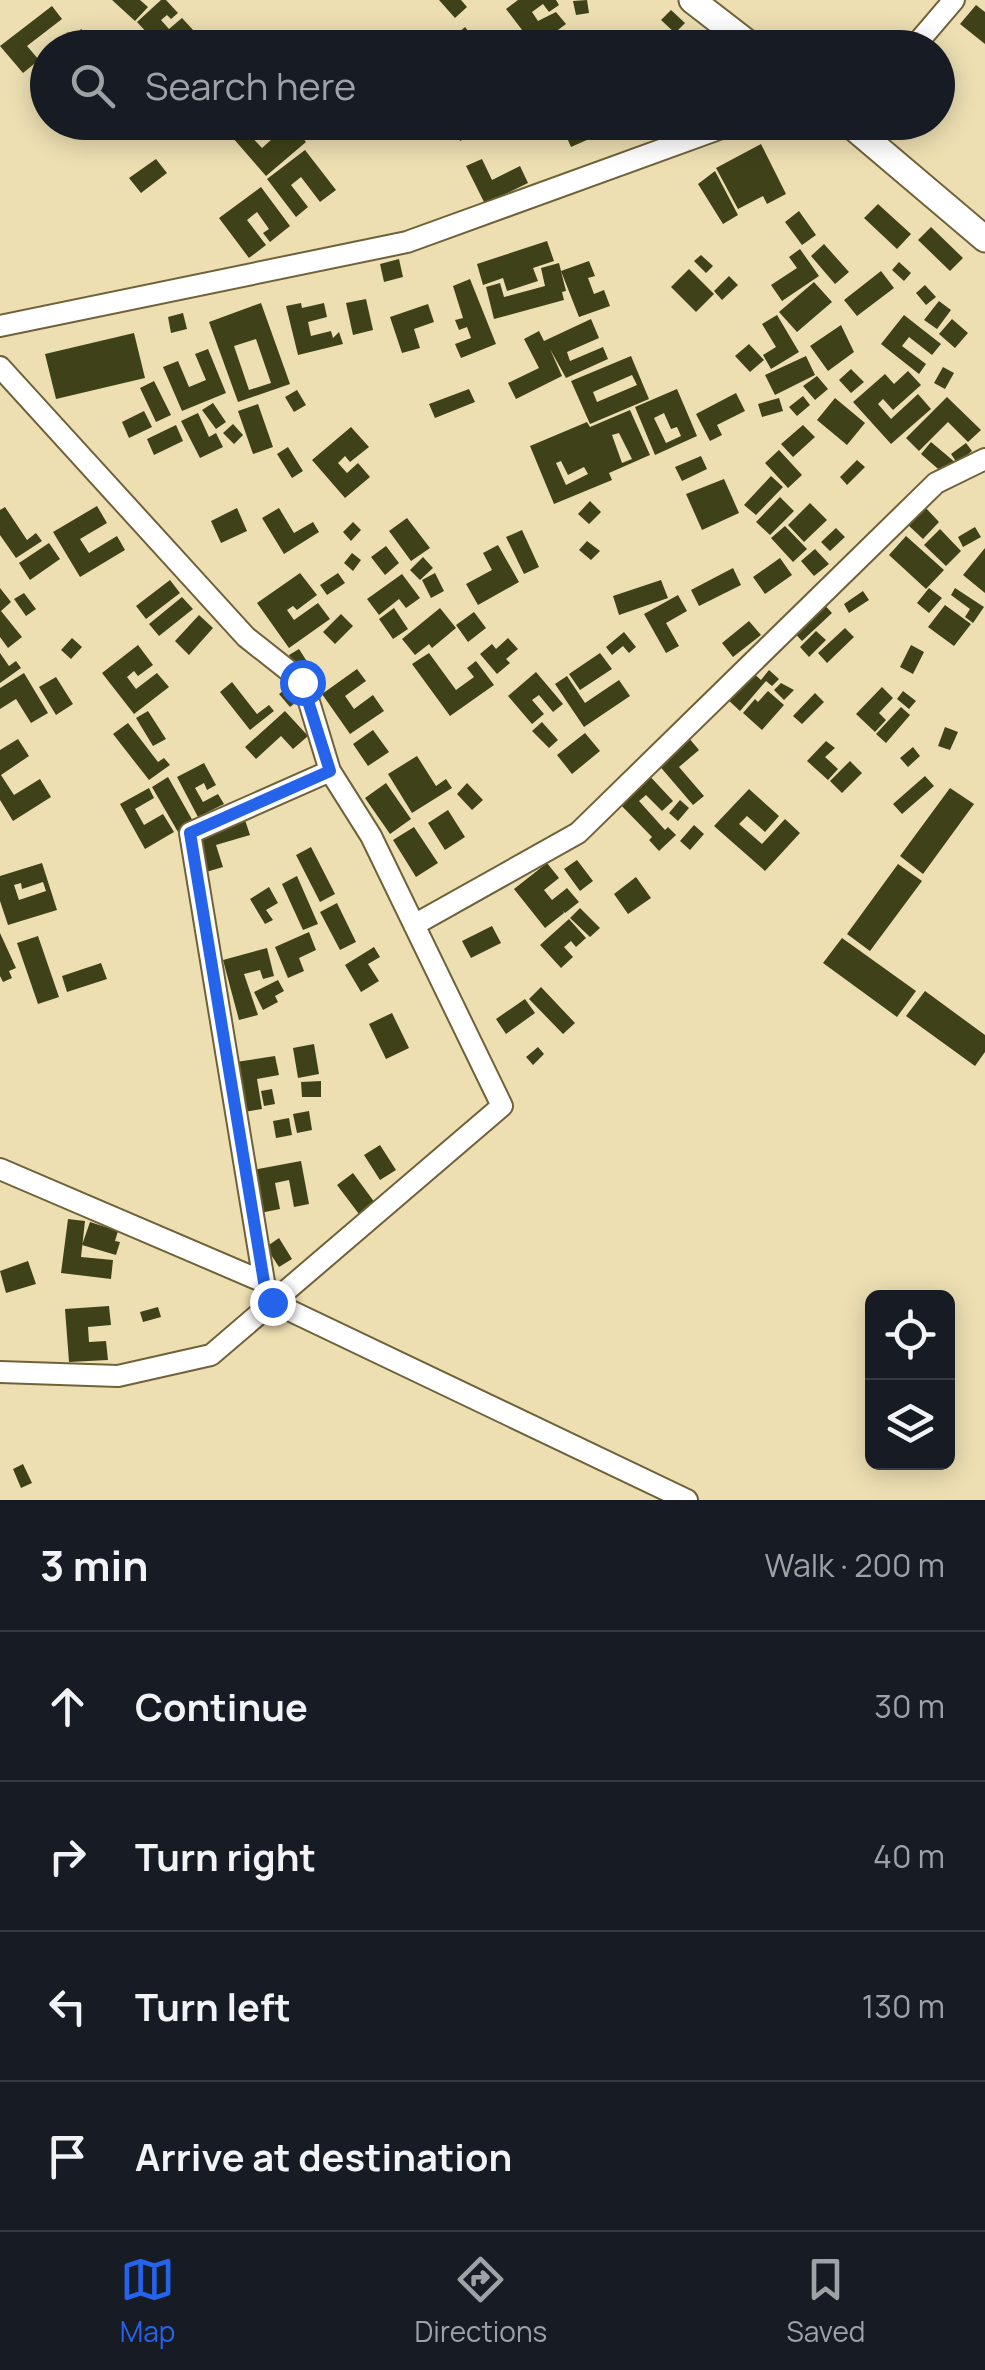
<!DOCTYPE html>
<html lang="en">
<head>
<meta charset="utf-8">
<style>
  :root { --surface:#171b24; --page:#242831; --text:#f1f3f6; --muted:#9ea1a6; --line:#363941; --accent:#2563eb }
  body { margin:0; font-family:Manrope,sans-serif; background:var(--page); color:var(--text) }
  .controls { position:absolute; right:30px; bottom:30px; display:grid; overflow:hidden; border-radius:15px; box-shadow:0 5px 25px #0003 }
  .controls button { width:90px; height:90px; display:grid; place-items:center; padding:0; border:0; border-bottom:2px solid var(--line); background:var(--surface); color:var(--text); font:50px sans-serif }
  .stop { position:absolute; width:30px; height:30px; margin:-22px; border:8px solid #2563eb; border-radius:50%; background:#fff }
  .stop.end { background:#2563eb; border-color:#fff; box-shadow:0 2px 10px #0008 }
  .list { margin:0; padding:0; list-style:none }
  h2 { display:flex; justify-content:space-between; align-items:center; height:130px; margin:0; padding:0 40px; font-size:42px }
  h2 small { font-size:32px; font-weight:400; color:var(--muted) }
  .list li { display:grid; grid-template-columns:65px 1fr auto; gap:30px; align-items:center; box-sizing:border-box; height:150px; padding:0 40px; border-top:2px solid var(--line) }
  .list b { display:block; font-size:38px; white-space:nowrap }
  .list em { font-size:32px; font-style:normal; color:var(--muted) }
  .icon { flex:none; width:55px; height:55px; fill:none; stroke:currentColor; stroke-width:2; stroke-linecap:round; stroke-linejoin:round }
  .map { position:relative; flex:none; width:985px; height:1500px; overflow:hidden }
  .search { position:absolute; background:var(--surface); box-shadow:0 5px 25px #0003; left:30px; right:30px; top:30px; height:110px; display:flex; align-items:center; gap:25px; box-sizing:border-box; padding:0 35px; border-radius:55px; color:var(--muted); font-size:38px }
  .sheet { height:730px; background:var(--surface) }
  nav { display:flex; justify-content:space-around; align-items:center; box-sizing:border-box; height:140px; border-top:2px solid var(--line); background:var(--surface); font-size:28px; color:var(--muted) }
  nav a { display:grid; justify-items:center; gap:5px }
  nav .on { color:var(--accent) }
  .map>svg:first-child { display:block }
</style>
</head>
<body>
<div class="map">
<svg width="985" height="1500" viewBox="0 0 985 1500">
  <rect width="100%" height="100%" fill="#eddfb2"/>
  <!-- building -->
  <path fill="#3f4219" fill-rule="evenodd" d="M 112,0 L 140,0 L 148,7 L 135,21 Z
    M 161,0 L 166,0 L 178,13 L 171,19 L 167,15 L 161,20 L 169,29 L 182,18 L 194,31 L 175,48 L 161,48 L 137,22 Z
    M 439,0 L 461,0 L 467,7 L 455,18 Z
    M 518,0 L 556,0 L 559,5 L 549,12 L 543,4 L 532,12 L 538,21 L 556,12 L 566,24 L 535,47 L 506,9 Z
    M 587,0 L 589,13 L 576,15 L 573,1 Z
    M 976,5 L 985,12 L 985,44 L 960,24 Z
    M 52,6 L 62,19 L 27,46 L 39,60 L 23,73 L 0,46 Z
    M 671,10 L 685,23 L 675,33 L 661,20 Z
    M 465,27 L 481,48 L 467,48 L 457,34 Z
    M 81,29 L 92,37 L 84,48 L 72,48 L 69,45 Z
    M 621,30 L 628,43 L 618,48 L 611,35 Z
    M 563,32 L 575,48 L 542,48 Z
    M 68,122 L 95,122 L 87,135 Z
    M 219,122 L 245,122 L 242,127 L 262,148 L 272,139 L 256,122 L 290,122 L 306,142 L 266,176 Z
    M 482,122 L 503,122 L 489,139 L 476,129 Z
    M 560,122 L 611,122 L 614,128 L 571,147 Z
    M 471,124 L 476,133 L 460,141 L 456,132 Z
    M 761,144 L 786,194 L 767,204 L 763,196 L 738,209 L 716,168 Z
    M 305,150 L 336,190 L 320,202 L 301,177 L 291,185 L 308,207 L 296,217 L 267,179 Z
    M 156,159 L 167,173 L 141,193 L 129,178 Z
    M 482,159 L 492,180 L 520,166 L 528,183 L 485,204 L 466,166 Z
    M 715,171 L 738,215 L 723,224 L 698,184 Z
    M 261,187 L 290,226 L 270,242 L 263,233 L 269,229 L 257,212 L 247,220 L 266,245 L 249,258 L 219,218 Z
    M 878,204 L 911,234 L 897,249 L 864,218 Z
    M 799,211 L 816,235 L 802,245 L 785,222 Z
    M 931,227 L 963,258 L 950,271 L 918,240 Z
    M 547,241 L 554,261 L 533,268 L 538,281 L 507,291 L 503,278 L 483,285 L 477,264 Z
    M 824,244 L 849,272 L 835,284 L 811,256 Z
    M 800,249 L 819,276 L 782,301 L 771,285 L 797,268 L 789,257 Z
    M 701,255 L 713,266 L 706,273 L 694,261 Z
    M 399,259 L 403,277 L 384,282 L 380,264 Z
    M 589,261 L 595,276 L 588,278 L 594,294 L 604,290 L 610,306 L 579,317 L 561,271 Z
    M 899,262 L 911,273 L 904,281 L 892,270 Z
    M 559,263 L 566,291 L 562,292 L 564,300 L 494,319 L 486,287 L 500,283 L 504,297 L 545,286 L 541,268 Z
    M 689,269 L 714,294 L 696,312 L 671,287 Z
    M 881,271 L 894,288 L 857,316 L 844,300 Z
    M 729,276 L 738,285 L 722,300 L 714,291 Z
    M 470,279 L 496,344 L 461,358 L 455,344 L 471,338 L 467,327 L 459,330 L 455,320 L 463,318 L 453,286 Z
    M 814,282 L 832,302 L 797,332 L 779,312 Z
    M 925,285 L 936,297 L 926,305 L 916,293 Z
    M 366,299 L 373,330 L 353,335 L 346,303 Z
    M 939,301 L 951,310 L 937,329 L 924,320 Z
    M 261,303 L 290,384 L 238,402 L 209,322 ZM 256,339 L 271,383 L 249,390 L 234,346 Z
    M 301,303 L 302,308 L 324,303 L 327,317 L 308,322 L 311,336 L 331,331 L 333,338 L 339,332 L 343,344 L 298,355 L 286,306 Z
    M 428,304 L 434,322 L 414,329 L 420,348 L 402,353 L 390,317 Z
    M 183,313 L 187,329 L 171,333 L 168,317 Z
    M 777,315 L 799,352 L 771,369 L 763,355 L 776,347 L 762,324 Z
    M 904,315 L 941,344 L 932,355 L 909,337 L 902,346 L 926,364 L 919,374 L 881,344 Z
    M 591,319 L 599,338 L 567,352 L 570,361 L 603,347 L 608,359 L 566,378 L 550,349 L 562,376 L 516,399 L 508,383 L 539,368 L 524,339 L 539,331 L 544,341 Z
    M 952,319 L 968,333 L 955,348 L 939,334 Z
    M 841,325 L 854,352 L 828,371 L 810,346 Z
    M 134,333 L 145,378 L 56,399 L 45,354 Z
    M 749,344 L 764,360 L 750,372 L 735,356 Z
    M 208,349 L 226,393 L 182,411 L 163,367 L 178,361 L 189,387 L 206,380 L 195,354 Z
    M 631,356 L 649,399 L 590,424 L 571,381 ZM 632,375 L 637,385 L 597,402 L 593,392 Z
    M 806,356 L 815,375 L 775,395 L 765,375 Z
    M 943,367 L 954,373 L 945,389 L 934,383 Z
    M 851,369 L 864,382 L 851,393 L 839,380 Z
    M 908,371 L 921,385 L 893,410 L 883,399 L 878,404 L 891,419 L 918,394 L 931,409 L 891,444 L 853,402 L 885,374 L 894,384 Z
    M 817,376 L 828,389 L 815,400 L 803,386 Z
    M 154,381 L 171,415 L 156,422 L 140,388 Z
    M 469,389 L 475,402 L 435,418 L 429,404 Z
    M 677,389 L 697,436 L 655,455 L 635,407 ZM 664,413 L 671,429 L 677,427 L 681,436 L 666,443 L 654,418 Z
    M 297,390 L 306,405 L 294,412 L 285,397 Z
    M 736,393 L 745,411 L 717,425 L 722,435 L 710,441 L 696,414 Z
    M 803,396 L 810,405 L 797,416 L 789,407 Z
    M 947,397 L 981,430 L 968,442 L 948,422 L 919,451 L 906,438 Z
    M 779,398 L 783,411 L 762,417 L 758,404 Z
    M 835,398 L 865,423 L 847,445 L 817,420 Z
    M 213,403 L 226,422 L 216,429 L 202,410 Z
    M 258,404 L 273,447 L 253,454 L 238,411 Z
    M 630,410 L 650,455 L 609,473 L 612,480 L 554,504 L 530,446 L 587,422 L 590,427 ZM 619,433 L 632,459 L 622,463 L 612,435 ZM 561,461 L 568,475 L 584,467 L 588,474 L 566,485 L 556,463 Z
    M 144,411 L 152,427 L 129,438 L 122,422 Z
    M 198,413 L 209,437 L 216,433 L 223,447 L 200,458 L 181,421 Z
    M 233,424 L 243,435 L 234,444 L 223,433 Z
    M 176,425 L 183,441 L 154,455 L 147,439 Z
    M 803,425 L 815,437 L 793,457 L 781,444 Z
    M 351,427 L 369,447 L 350,462 L 345,456 L 338,463 L 347,473 L 358,463 L 370,477 L 345,498 L 312,460 Z
    M 931,442 L 956,463 L 945,475 L 921,454 Z
    M 966,443 L 972,451 L 957,463 L 951,454 Z
    M 288,447 L 303,471 L 292,478 L 277,454 Z
    M 779,450 L 802,475 L 788,488 L 765,463 Z
    M 701,456 L 707,469 L 682,481 L 675,467 Z
    M 857,460 L 865,467 L 847,485 L 840,477 Z
    M 771,476 L 783,487 L 756,515 L 744,505 Z
    M 724,479 L 739,513 L 702,530 L 686,494 Z
    M 780,497 L 794,511 L 770,535 L 756,522 Z
    M 590,501 L 601,512 L 589,524 L 578,514 Z
    M 810,503 L 827,520 L 804,542 L 788,525 Z
    M 97,506 L 107,523 L 80,539 L 89,553 L 117,536 L 125,550 L 80,577 L 53,532 Z
    M 924,506 L 939,522 L 923,539 L 907,524 Z
    M 5,507 L 27,540 L 36,533 L 42,541 L 16,558 L 0,535 L 0,510 Z
    M 237,508 L 247,531 L 221,543 L 211,521 Z
    M 279,508 L 294,533 L 313,522 L 319,532 L 284,554 L 262,518 Z
    M 407,518 L 430,548 L 411,561 L 389,531 Z
    M 353,522 L 361,530 L 351,541 L 343,532 Z
    M 785,526 L 807,549 L 793,562 L 771,538 Z
    M 975,527 L 981,537 L 963,547 L 958,537 Z
    M 836,528 L 845,537 L 830,551 L 821,542 Z
    M 940,529 L 961,551 L 946,566 L 924,545 Z
    M 522,530 L 539,567 L 524,574 L 506,537 Z
    M 906,536 L 944,570 L 926,589 L 889,555 Z
    M 587,541 L 600,551 L 591,560 L 579,550 Z
    M 49,543 L 60,559 L 30,580 L 19,563 Z
    M 498,545 L 519,582 L 478,605 L 466,584 L 492,570 L 483,553 Z
    M 386,546 L 399,563 L 385,575 L 371,557 Z
    M 985,548 L 985,593 L 963,575 Z
    M 815,549 L 829,564 L 814,576 L 801,561 Z
    M 352,553 L 361,560 L 353,571 L 344,563 Z
    M 423,557 L 433,568 L 420,580 L 410,570 Z
    M 780,558 L 792,575 L 765,594 L 753,577 Z
    M 733,568 L 741,585 L 699,606 L 691,590 Z
    M 300,573 L 317,595 L 297,610 L 293,606 L 287,610 L 294,620 L 318,603 L 330,619 L 289,648 L 257,603 Z
    M 338,573 L 345,583 L 327,595 L 320,585 Z
    M 435,573 L 444,591 L 431,598 L 422,580 Z
    M 402,574 L 420,598 L 406,608 L 399,599 L 379,615 L 367,599 Z
    M 170,580 L 180,593 L 146,619 L 136,606 Z
    M 661,580 L 668,598 L 619,615 L 613,596 Z
    M 0,588 L 11,602 L 1,611 L 22,637 L 8,648 L 0,637 Z
    M 929,588 L 942,598 L 929,613 L 917,603 Z
    M 955,588 L 984,607 L 973,623 L 965,617 L 970,609 L 951,595 Z
    M 863,591 L 869,600 L 849,613 L 844,604 Z
    M 24,593 L 36,609 L 26,616 L 14,599 Z
    M 678,595 L 687,611 L 666,623 L 679,646 L 666,653 L 644,614 Z
    M 182,597 L 193,609 L 159,636 L 149,624 Z
    M 820,600 L 832,613 L 802,641 L 790,628 Z
    M 945,605 L 971,624 L 954,646 L 928,627 Z
    M 394,608 L 408,629 L 393,639 L 379,619 Z
    M 440,608 L 456,628 L 432,648 L 429,644 L 415,655 L 402,639 Z
    M 474,612 L 486,628 L 468,642 L 456,625 Z
    M 341,614 L 353,626 L 335,644 L 323,632 Z
    M 199,615 L 213,628 L 189,655 L 175,641 Z
    M 749,621 L 761,635 L 733,657 L 722,643 Z
    M 845,628 L 854,637 L 827,663 L 818,653 Z
    M 816,631 L 826,640 L 809,657 L 800,647 Z
    M 624,632 L 636,647 L 629,653 L 623,646 L 612,655 L 606,647 Z
    M 72,638 L 82,647 L 71,659 L 61,650 Z
    M 508,638 L 518,649 L 506,659 L 510,663 L 497,674 L 480,654 L 492,644 L 496,649 Z
    M 138,645 L 153,665 L 138,676 L 134,671 L 127,677 L 136,689 L 157,673 L 169,687 L 134,714 L 102,673 Z
    M 911,645 L 924,652 L 913,674 L 900,667 Z
    M 299,649 L 315,674 L 305,680 L 289,655 Z
    M 0,653 L 9,666 L 16,661 L 21,668 L 0,683 Z
    M 429,653 L 456,690 L 474,677 L 467,668 L 476,661 L 494,685 L 450,716 L 412,664 Z
    M 600,653 L 612,669 L 580,690 L 569,674 Z
    M 357,669 L 366,681 L 345,696 L 354,709 L 373,695 L 384,711 L 350,734 L 322,694 Z
    M 750,670 L 761,680 L 769,670 L 779,679 L 772,686 L 766,681 L 740,711 L 725,697 Z
    M 536,672 L 563,704 L 553,712 L 539,695 L 532,700 L 544,714 L 532,724 L 508,696 Z
    M 24,673 L 48,713 L 31,723 L 16,699 L 0,709 L 0,688 Z
    M 567,676 L 585,703 L 619,680 L 630,696 L 584,727 L 555,684 Z
    M 56,677 L 73,704 L 56,715 L 39,687 Z
    M 232,682 L 257,714 L 269,705 L 274,711 L 250,730 L 220,692 Z
    M 781,683 L 794,690 L 784,700 L 774,690 Z
    M 288,687 L 300,699 L 290,707 L 279,694 Z
    M 882,687 L 893,698 L 879,713 L 886,720 L 875,732 L 856,714 Z
    M 768,691 L 784,705 L 762,730 L 743,713 L 755,699 L 758,702 Z
    M 903,691 L 916,701 L 909,709 L 897,699 Z
    M 815,693 L 824,702 L 802,724 L 793,716 Z
    M 901,707 L 910,715 L 886,743 L 876,734 Z
    M 148,711 L 166,739 L 153,746 L 136,718 Z
    M 285,711 L 308,736 L 293,749 L 281,736 L 256,759 L 245,747 Z
    M 542,722 L 558,740 L 549,748 L 532,731 Z
    M 128,723 L 158,762 L 164,758 L 170,765 L 149,780 L 113,734 Z
    M 945,727 L 958,732 L 950,750 L 938,746 Z
    M 373,730 L 389,752 L 368,766 L 353,744 Z
    M 585,733 L 600,751 L 572,774 L 557,755 Z
    M 688,737 L 699,750 L 679,767 L 704,796 L 693,805 L 657,763 Z
    M 18,739 L 29,756 L 1,775 L 14,795 L 40,779 L 51,797 L 13,821 L 0,800 L 0,750 Z
    M 826,741 L 835,748 L 825,757 L 838,769 L 828,780 L 807,761 Z
    M 913,747 L 920,756 L 908,767 L 900,758 Z
    M 417,756 L 436,786 L 446,779 L 452,788 L 412,813 L 388,774 Z
    M 850,761 L 862,773 L 842,793 L 830,781 Z
    M 204,763 L 216,785 L 207,790 L 204,783 L 195,788 L 203,802 L 218,794 L 224,804 L 198,817 L 177,777 Z
    M 645,771 L 673,801 L 662,811 L 646,795 L 639,801 L 665,830 L 668,827 L 676,835 L 659,851 L 649,840 L 652,837 L 615,799 Z
    M 925,776 L 934,786 L 902,814 L 893,804 Z
    M 168,777 L 194,823 L 178,832 L 152,787 Z
    M 386,783 L 411,819 L 390,834 L 365,798 Z
    M 467,783 L 483,800 L 472,810 L 457,794 Z
    M 149,788 L 154,798 L 135,809 L 144,825 L 163,814 L 174,832 L 145,849 L 120,804 Z
    M 950,788 L 974,804 L 923,874 L 900,856 Z
    M 749,789 L 779,816 L 765,832 L 747,816 L 739,824 L 762,844 L 785,819 L 800,833 L 765,871 L 714,826 Z
    M 680,800 L 689,808 L 678,821 L 669,813 Z
    M 448,810 L 465,837 L 445,850 L 428,823 Z
    M 245,820 L 250,835 L 216,845 L 223,867 L 206,872 L 195,835 Z
    M 694,825 L 704,834 L 690,850 L 680,841 Z
    M 414,827 L 438,863 L 416,877 L 393,840 Z
    M 311,847 L 335,894 L 320,902 L 296,855 Z
    M 577,860 L 593,881 L 580,891 L 564,869 Z
    M 42,863 L 57,910 L 8,925 L 0,901 L 0,876 ZM 43,882 L 46,891 L 19,900 L 14,885 L 21,883 L 22,889 Z
    M 547,863 L 559,878 L 544,890 L 552,900 L 567,888 L 579,902 L 565,913 L 563,911 L 564,913 L 545,928 L 514,889 Z
    M 898,864 L 922,881 L 870,951 L 847,934 Z
    M 297,876 L 318,924 L 303,930 L 282,884 Z
    M 636,877 L 651,898 L 628,914 L 614,894 Z
    M 269,887 L 278,903 L 266,910 L 273,920 L 265,924 L 250,899 Z
    M 337,903 L 356,942 L 340,950 L 320,912 Z
    M 580,908 L 600,928 L 590,937 L 570,918 Z
    M 569,919 L 586,938 L 576,947 L 571,941 L 564,947 L 573,957 L 561,968 L 540,945 Z
    M 492,926 L 501,943 L 471,958 L 462,941 Z
    M 309,932 L 316,950 L 299,958 L 304,971 L 288,978 L 275,947 Z
    M 0,933 L 16,968 L 9,971 L 12,978 L 3,982 L 0,976 Z
    M 38,936 L 59,997 L 38,1004 L 17,943 Z
    M 842,938 L 916,991 L 897,1017 L 823,963 Z
    M 374,947 L 380,957 L 368,964 L 379,981 L 361,992 L 345,965 Z
    M 267,948 L 274,976 L 263,979 L 260,970 L 244,974 L 258,1015 L 239,1020 L 223,960 Z
    M 101,963 L 107,979 L 67,992 L 62,976 Z
    M 278,980 L 284,991 L 275,996 L 278,1002 L 263,1010 L 254,992 Z
    M 541,987 L 575,1023 L 563,1034 L 529,999 Z
    M 925,991 L 985,1035 L 985,1052 L 975,1066 L 906,1016 Z
    M 525,999 L 535,1013 L 506,1034 L 496,1019 Z
    M 392,1013 L 409,1048 L 386,1059 L 369,1024 Z
    M 314,1044 L 319,1074 L 298,1078 L 293,1048 Z
    M 538,1047 L 544,1054 L 533,1065 L 526,1057 Z
    M 275,1056 L 279,1075 L 257,1079 L 262,1109 L 244,1112 L 236,1062 Z
    M 321,1081 L 321,1097 L 302,1097 L 301,1082 Z
    M 272,1089 L 275,1104 L 264,1106 L 261,1091 Z
    M 309,1111 L 312,1130 L 297,1133 L 293,1114 Z
    M 289,1118 L 292,1135 L 276,1138 L 273,1121 Z
    M 380,1145 L 396,1170 L 380,1180 L 364,1155 Z
    M 301,1161 L 309,1204 L 294,1207 L 289,1180 L 275,1183 L 280,1209 L 260,1213 L 252,1170 Z
    M 353,1173 L 378,1207 L 362,1218 L 337,1185 Z
    M 68,1219 L 85,1221 L 81,1257 L 113,1260 L 111,1279 L 61,1273 Z
    M 90,1222 L 118,1231 L 115,1241 L 120,1242 L 116,1255 L 82,1245 Z
    M 279,1238 L 292,1259 L 279,1267 L 266,1247 Z
    M 28,1261 L 36,1284 L 6,1293 L 0,1271 Z
    M 109,1306 L 111,1325 L 88,1327 L 89,1342 L 106,1341 L 108,1360 L 69,1362 L 65,1309 Z
    M 158,1307 L 161,1317 L 143,1322 L 140,1312 Z
    M 23,1464 L 32,1483 L 21,1488 L 13,1469 Z"/>
  <g fill="none" stroke-linecap="round" stroke-linejoin="round">
    <defs>
      <path id="minor" d="M 913,48 L 954,0
        M 0,326 L 407,242 L 738,122
        M 0,367 L 246,637 L 303,682 L 330,771 L 371,836 L 502,1106 L 211,1355 L 118,1376 L 0,1372
        M 414,925 L 578,833 L 936,483 L 985,459
        M 0,1169 L 264,1282 L 272,1302 L 687,1500
        M 264,1282 L 190,833 L 330,771"/>
      <path id="tertiary" d="M 692,0 L 754,48
        M 847,122 L 985,239"/>
    </defs>
    <!-- minor casing -->
    <use href="#minor" stroke="#6f6239" stroke-width="24"/>
    <!-- tertiary casing -->
    <use href="#tertiary" stroke="#6f6239" stroke-width="29"/>
    <!-- minor -->
    <use href="#minor" stroke="#fff" stroke-width="20"/>
    <!-- tertiary -->
    <use href="#tertiary" stroke="#fff" stroke-width="25"/>
  </g>
  <g fill="none" stroke-linecap="round" stroke-linejoin="round">
    <!-- route -->
    <path stroke="#2563eb" stroke-width="12" d="M 272,1302 L 264,1282 L 190,833 L 330,771 L 302,682"/>
  </g>
</svg>
<div class="controls">
<button><svg class="icon" aria-label="locate" viewBox="0 0 24 24"><circle cx="12" cy="12" r="6"/><path d="M12 2v4M12 18v4M2 12h4M18 12h4"/></svg></button>
<button><svg class="icon" aria-label="layers" viewBox="0 0 24 24"><path d="M12 4l9 5-9 5-9-5zM3 14l9 5 9-5"/></svg></button>
</div>
<div class="stop" style="left:302px;top:682px"></div>
<div class="stop end" style="left:272px;top:1302px"></div>
<div class="search"><svg class="icon" aria-label="search" viewBox="0 0 24 24"><circle cx="10" cy="10" r="6"/><path d="M15 15l6 6"/></svg>Search here</div>
</div>
<section class="sheet">
<h2>3 min<small>Walk · 200 m</small></h2>
<ul class="list">
<li><svg class="icon" aria-label="ahead" viewBox="0 0 24 24"><path d="M12 20V5M6 11l6-6 6 6"/></svg><div><b>Continue</b></div><em>30 m</em></li>
<li><svg class="icon" aria-label="right" viewBox="0 0 24 24"><path d="M7 20v-9h11M14 6l5 5-5 5"/></svg><div><b>Turn right</b></div><em>40 m</em></li>
<li><svg class="icon" aria-label="left" viewBox="0 0 24 24"><path d="M17 20v-9H6M10 6l-5 5 5 5"/></svg><div><b>Turn left</b></div><em>130 m</em></li>
<li><svg class="icon" aria-label="arrive" viewBox="0 0 24 24"><path d="M6 21V4h12l-3 4 3 4H6"/></svg><div><b>Arrive at destination</b></div></li>
</ul>
</section>
<nav>
<a class="on"><svg class="icon" aria-label="map" viewBox="0 0 24 24"><path d="M3 6l6-2 6 2 6-2v14l-6 2-6-2-6 2zM9 4v14M15 6v14"/></svg>Map</a>
<a><svg class="icon" aria-label="directions" viewBox="0 0 24 24"><path d="M12 3l9 9-9 9-9-9zM9 14v-3h6M13 9l2 2-2 2"/></svg>Directions</a>
<a><svg class="icon" aria-label="saved" viewBox="0 0 24 24"><path d="M7 4h10v16l-5-4-5 4z"/></svg>Saved</a>
</nav>
</body>
</html>
